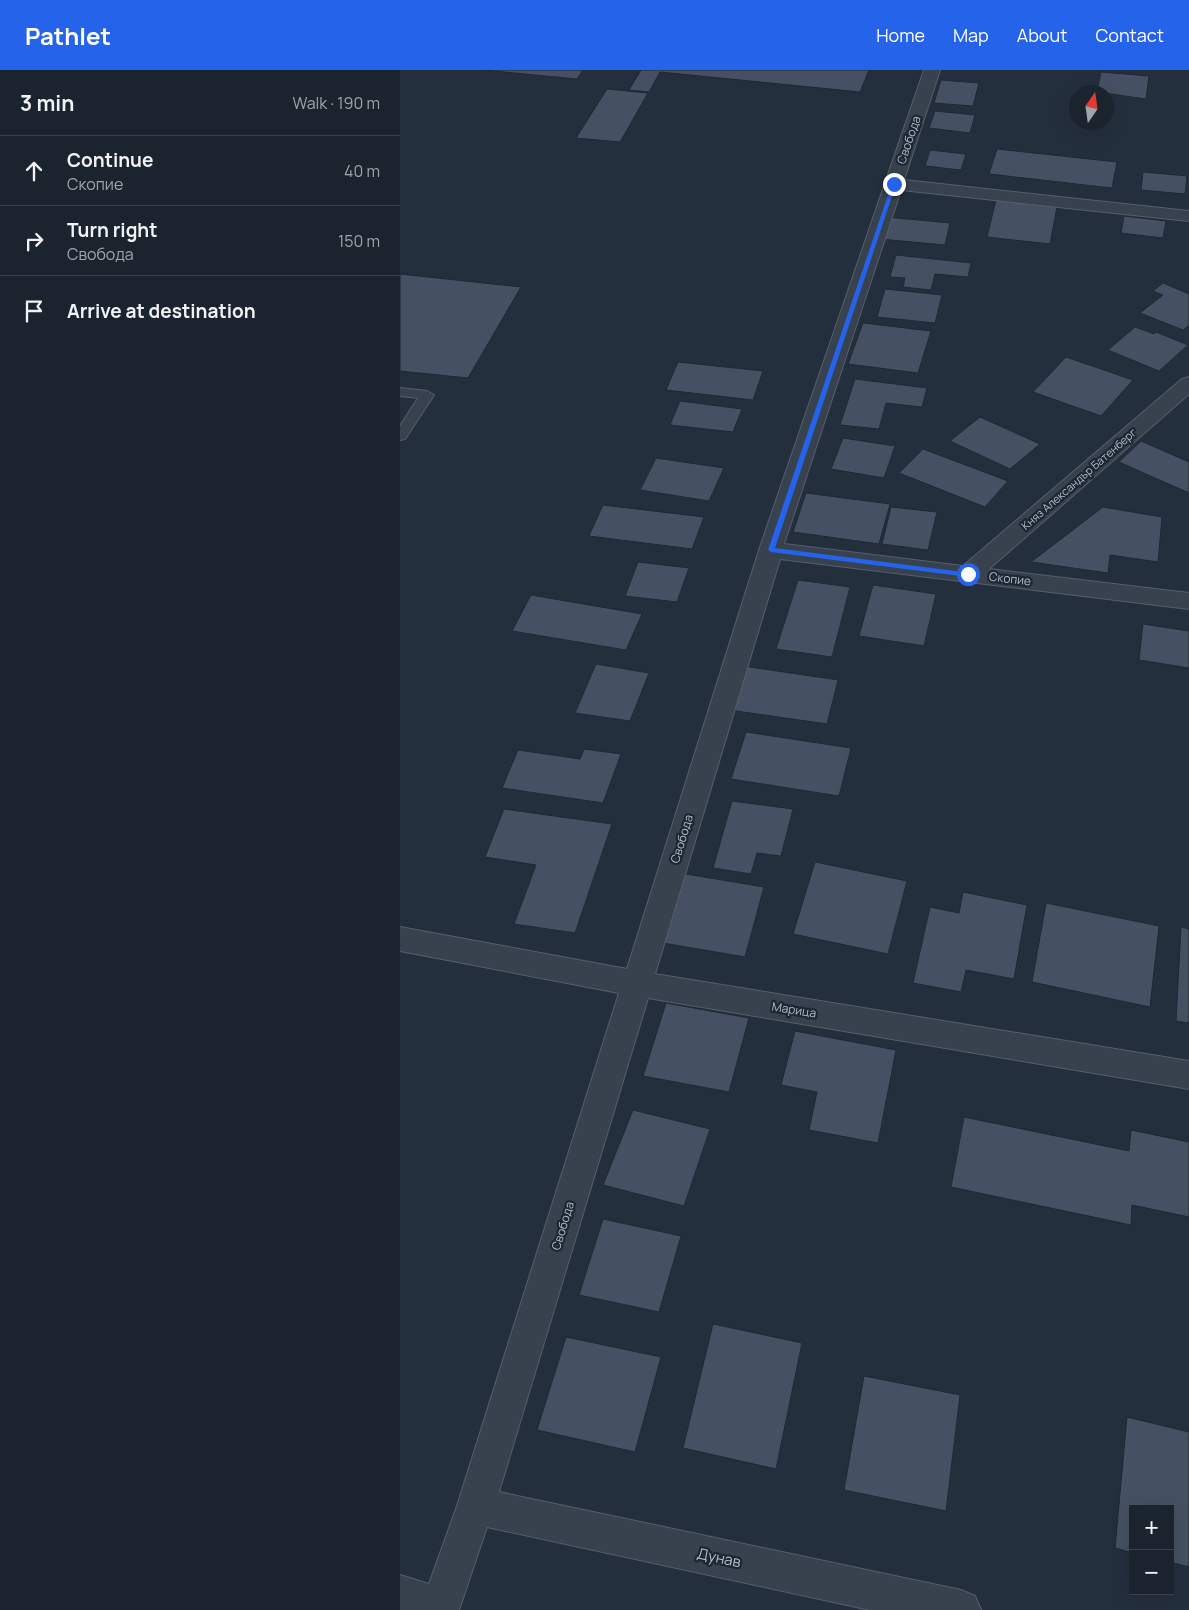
<!DOCTYPE html>
<html lang="en">
<head>
<meta charset="utf-8">
<style>
  :root { --surface:#1b232e; --page:#242b36; --text:#f1f3f6; --muted:#a0a4aa; --line:#39404a; --accent:#2563eb }
  body { margin:0; font-family:Manrope,sans-serif; background:var(--page); color:var(--text) }
  .controls { position:absolute; right:15px; bottom:15px; display:grid; overflow:hidden; border-radius:0px; box-shadow:0 5px 20px #0002 }
  .controls button { width:45px; height:45px; display:grid; place-items:center; padding:0; border:0; border-bottom:1px solid var(--line); background:var(--surface); color:var(--text); font:25px sans-serif }
  .compass { position:absolute; left:669px; top:15px; width:45px; height:45px; border-radius:50%; background:var(--surface); box-shadow:0 5px 20px #0002; rotate:13deg }
  .stop { position:absolute; width:15px; height:15px; margin:-11px; border:4px solid #2563eb; border-radius:50%; background:#fff }
  .stop.end { background:#2563eb; border-color:#fff; box-shadow:0 1px 5px #0008 }
  .list { margin:0; padding:0; list-style:none }
  h2 { display:flex; justify-content:space-between; align-items:center; height:65px; margin:0; padding:0 20px; font-size:21px }
  h2 small { font-size:16px; font-weight:400; color:var(--muted) }
  .list li { display:grid; grid-template-columns:32px 1fr auto; gap:15px; align-items:center; box-sizing:border-box; height:70px; padding:0 20px; border-top:1px solid var(--line) }
  .list b { display:block; font-size:19px; white-space:nowrap }
  .list p { margin:0; font-size:16px; white-space:nowrap; color:var(--muted) }
  .list em { font-size:16px; font-style:normal; color:var(--muted) }
  .icon { flex:none; width:28px; height:28px; fill:none; stroke:currentColor; stroke-width:2; stroke-linecap:round; stroke-linejoin:round }
  .map { position:relative; flex:none; width:789px; height:1540px; overflow:hidden }
  header { display:flex; align-items:center; gap:30px; box-sizing:border-box; height:70px; padding:0 25px; background:var(--accent); color:#fff }
  header strong { font-size:24px }
  nav { display:flex; gap:28px; margin-inline-start:auto; font-size:18px }
  main { display:flex }
  aside { flex:1; background:var(--surface) }
  .map>svg:first-child { display:block }
</style>
</head>
<body>
<header>
<strong>Pathlet</strong>
<nav><a>Home</a><a>Map</a><a>About</a><a>Contact</a></nav>
</header>
<main>
<aside>
<h2>3 min<small>Walk · 190 m</small></h2>
<ul class="list">
<li><svg class="icon" aria-label="ahead" viewBox="0 0 24 24"><path d="M12 20V5M6 11l6-6 6 6"/></svg><div><b>Continue</b><p>Скопие</p></div><em>40 m</em></li>
<li><svg class="icon" aria-label="right" viewBox="0 0 24 24"><path d="M7 20v-9h11M14 6l5 5-5 5"/></svg><div><b>Turn right</b><p>Свобода</p></div><em>150 m</em></li>
<li><svg class="icon" aria-label="arrive" viewBox="0 0 24 24"><path d="M6 21V4h12l-3 4 3 4H6"/></svg><div><b>Arrive at destination</b></div></li>
</ul>
</aside>
<div class="map">
<svg width="789" height="1540" viewBox="0 0 789 1540">
  <rect width="100%" height="100%" fill="#242f3e"/>
  <!-- building -->
  <path fill="#455162" stroke="#1f2835" d="M 83,0 L 183,0 L 177,9 Z
    M 241,0 L 469,0 L 460,22 L 260,2 L 249,22 L 229,20 Z
    M 701,2 L 749,6 L 746,29 L 697,22 Z
    M 541,10 L 579,13 L 573,36 L 534,33 Z
    M 207,19 L 248,23 L 220,72 L 176,68 Z
    M 535,41 L 575,45 L 570,63 L 529,58 Z
    M 597,79 L 717,92 L 712,118 L 589,104 Z
    M 530,80 L 566,84 L 561,100 L 525,96 Z
    M 743,102 L 787,106 L 785,124 L 741,120 Z
    M 596,130 L 657,137 L 650,174 L 587,167 Z
    M 724,146 L 766,151 L 763,168 L 721,163 Z
    M 486,147 L 550,153 L 545,175 L 480,169 Z
    M 496,185 L 571,193 L 568,207 L 535,204 L 531,220 L 503,217 L 505,208 L 490,207 Z
    M 0,204 L 121,217 L 68,308 L 0,301 Z
    M 763,213 L 789,224 L 789,255 L 783,260 L 740,243 L 763,225 L 753,221 Z
    M 485,219 L 542,225 L 535,253 L 477,247 Z
    M 463,253 L 531,261 L 518,303 L 448,294 Z
    M 735,257 L 754,264 L 756,262 L 788,275 L 759,301 L 708,280 Z
    M 666,287 L 733,310 L 701,346 L 633,322 Z
    M 278,292 L 363,301 L 353,330 L 266,320 Z
    M 455,309 L 527,318 L 522,337 L 486,333 L 479,359 L 440,355 Z
    M 280,331 L 342,339 L 333,362 L 270,355 Z
    M 580,347 L 640,374 L 610,399 L 550,371 Z
    M 443,368 L 495,376 L 484,408 L 431,399 Z
    M 741,371 L 789,392 L 789,423 L 719,392 Z
    M 523,379 L 608,411 L 585,437 L 499,403 Z
    M 256,388 L 324,398 L 309,431 L 240,420 Z
    M 406,423 L 490,434 L 479,474 L 393,462 Z
    M 203,435 L 304,447 L 292,479 L 189,466 Z
    M 491,437 L 537,442 L 528,480 L 482,474 Z
    M 703,437 L 762,447 L 758,492 L 710,485 L 708,503 L 631,492 Z
    M 238,492 L 289,498 L 277,532 L 225,526 Z
    M 398,510 L 450,517 L 432,587 L 376,579 Z
    M 473,515 L 536,524 L 524,576 L 459,566 Z
    M 131,525 L 242,544 L 226,580 L 112,561 Z
    M 743,554 L 789,561 L 789,598 L 739,590 Z
    M 196,594 L 249,603 L 230,651 L 175,643 Z
    M 343,596 L 438,610 L 427,654 L 329,640 Z
    M 346,662 L 451,678 L 439,726 L 331,709 Z
    M 184,679 L 221,684 L 203,733 L 102,718 L 118,680 L 180,689 Z
    M 332,731 L 393,739 L 381,786 L 357,783 L 351,804 L 313,798 Z
    M 104,739 L 212,754 L 175,863 L 114,854 L 136,795 L 85,787 Z
    M 415,792 L 507,811 L 488,884 L 393,864 Z
    M 280,803 L 364,817 L 345,887 L 257,872 Z
    M 563,822 L 627,835 L 614,909 L 566,900 L 561,922 L 513,913 L 530,837 L 559,843 Z
    M 646,833 L 759,856 L 750,937 L 632,912 Z
    M 781,857 L 789,859 L 789,953 L 776,951 Z
    M 266,933 L 349,948 L 329,1022 L 243,1006 Z
    M 395,961 L 496,980 L 478,1073 L 409,1060 L 417,1022 L 381,1015 Z
    M 233,1040 L 310,1059 L 284,1136 L 203,1115 Z
    M 564,1047 L 729,1081 L 731,1060 L 789,1072 L 789,1147 L 732,1135 L 731,1155 L 551,1117 Z
    M 203,1149 L 281,1166 L 259,1242 L 179,1225 Z
    M 313,1254 L 402,1273 L 376,1399 L 283,1378 Z
    M 166,1267 L 261,1287 L 235,1382 L 137,1360 Z
    M 464,1306 L 560,1325 L 546,1441 L 444,1420 Z
    M 727,1347 L 789,1362 L 789,1497 L 770,1492 L 770,1439 L 733,1439 L 733,1483 L 715,1478 Z"/>
  <g fill="none" stroke-linecap="round" stroke-linejoin="round">
    <defs>
      <path id="service" d="M 0,318 L 27,321 L 34,325 L 5,369 L 0,370 L 0,356 L 18,328 L 0,326 Z"/>
      <path id="minor" d="M 524,0 L 540,0 L 504,110 L 789,141 L 789,151 L 501,120 L 384,474 L 563,496 L 782,309 L 789,307 L 789,324 L 589,499 L 789,523 L 789,539 L 380,489 L 255,904 L 789,991 L 789,1019 L 248,928 L 99,1422 L 561,1520 L 575,1526 L 581,1540 L 470,1540 L 87,1457 L 59,1540 L 0,1540 L 0,1505 L 29,1514 L 57,1436 L 219,923 L 0,881 L 0,857 L 227,899 L 359,480 Z"/>
    </defs>
    <!-- service casing -->
    <use href="#service" stroke="#565f6c" stroke-width="2"/>
    <!-- minor casing -->
    <use href="#minor" stroke="#565f6c" stroke-width="2"/>
    <!-- service -->
    <use href="#service" fill="#38414e" fill-rule="evenodd"/>
    <!-- minor -->
    <use href="#minor" fill="#38414e" fill-rule="evenodd"/>
  </g>
  <!-- route -->
  <path fill="#2563eb" d="M 492,113 L 496,114 L 375,478 L 571,503 L 572,504 L 568,507 L 371,482 L 368,480 Z"/>
  <g text-anchor="middle" stroke-width="4.5" stroke-linejoin="round" paint-order="stroke">
    <!-- far-street labels -->
    <g font-size="11" fill="#b4bcc9" stroke="#1d2633">
      <text transform="translate(679 409) rotate(-41)" y="4">Княз Александър Батенберг</text>
    </g>
    <!-- street labels -->
    <g font-size="12" fill="#b4bcc9" stroke="#1d2633">
      <text transform="translate(509 70) rotate(-71)" y="4">Свобода</text>
      <text transform="translate(610 509) rotate(7)" y="4">Скопие</text>
      <text transform="translate(282 769) rotate(-73)" y="4">Свобода</text>
      <text transform="translate(394 940) rotate(9)" y="4">Марица</text>
      <text transform="translate(163 1156) rotate(-73)" y="4">Свобода</text>
    </g>
    <!-- near-street labels -->
    <g font-size="15" fill="#b4bcc9" stroke="#1d2633">
      <text transform="translate(319 1488) rotate(12)" y="5">Дунав</text>
    </g>
  </g>
</svg>
<div class="controls">
<button>+</button>
<button>−</button>
</div>
<svg class="compass" viewBox="-18 -18 36 36"><path d="M0-13l5 13h-10z" fill="#e53935"/><path d="M0 13l5-13h-10z" fill="#a0a4aa"/></svg>
<div class="stop" style="left:568px;top:504px"></div>
<div class="stop end" style="left:494px;top:114px"></div>
</div>
</main>
</body>
</html>
